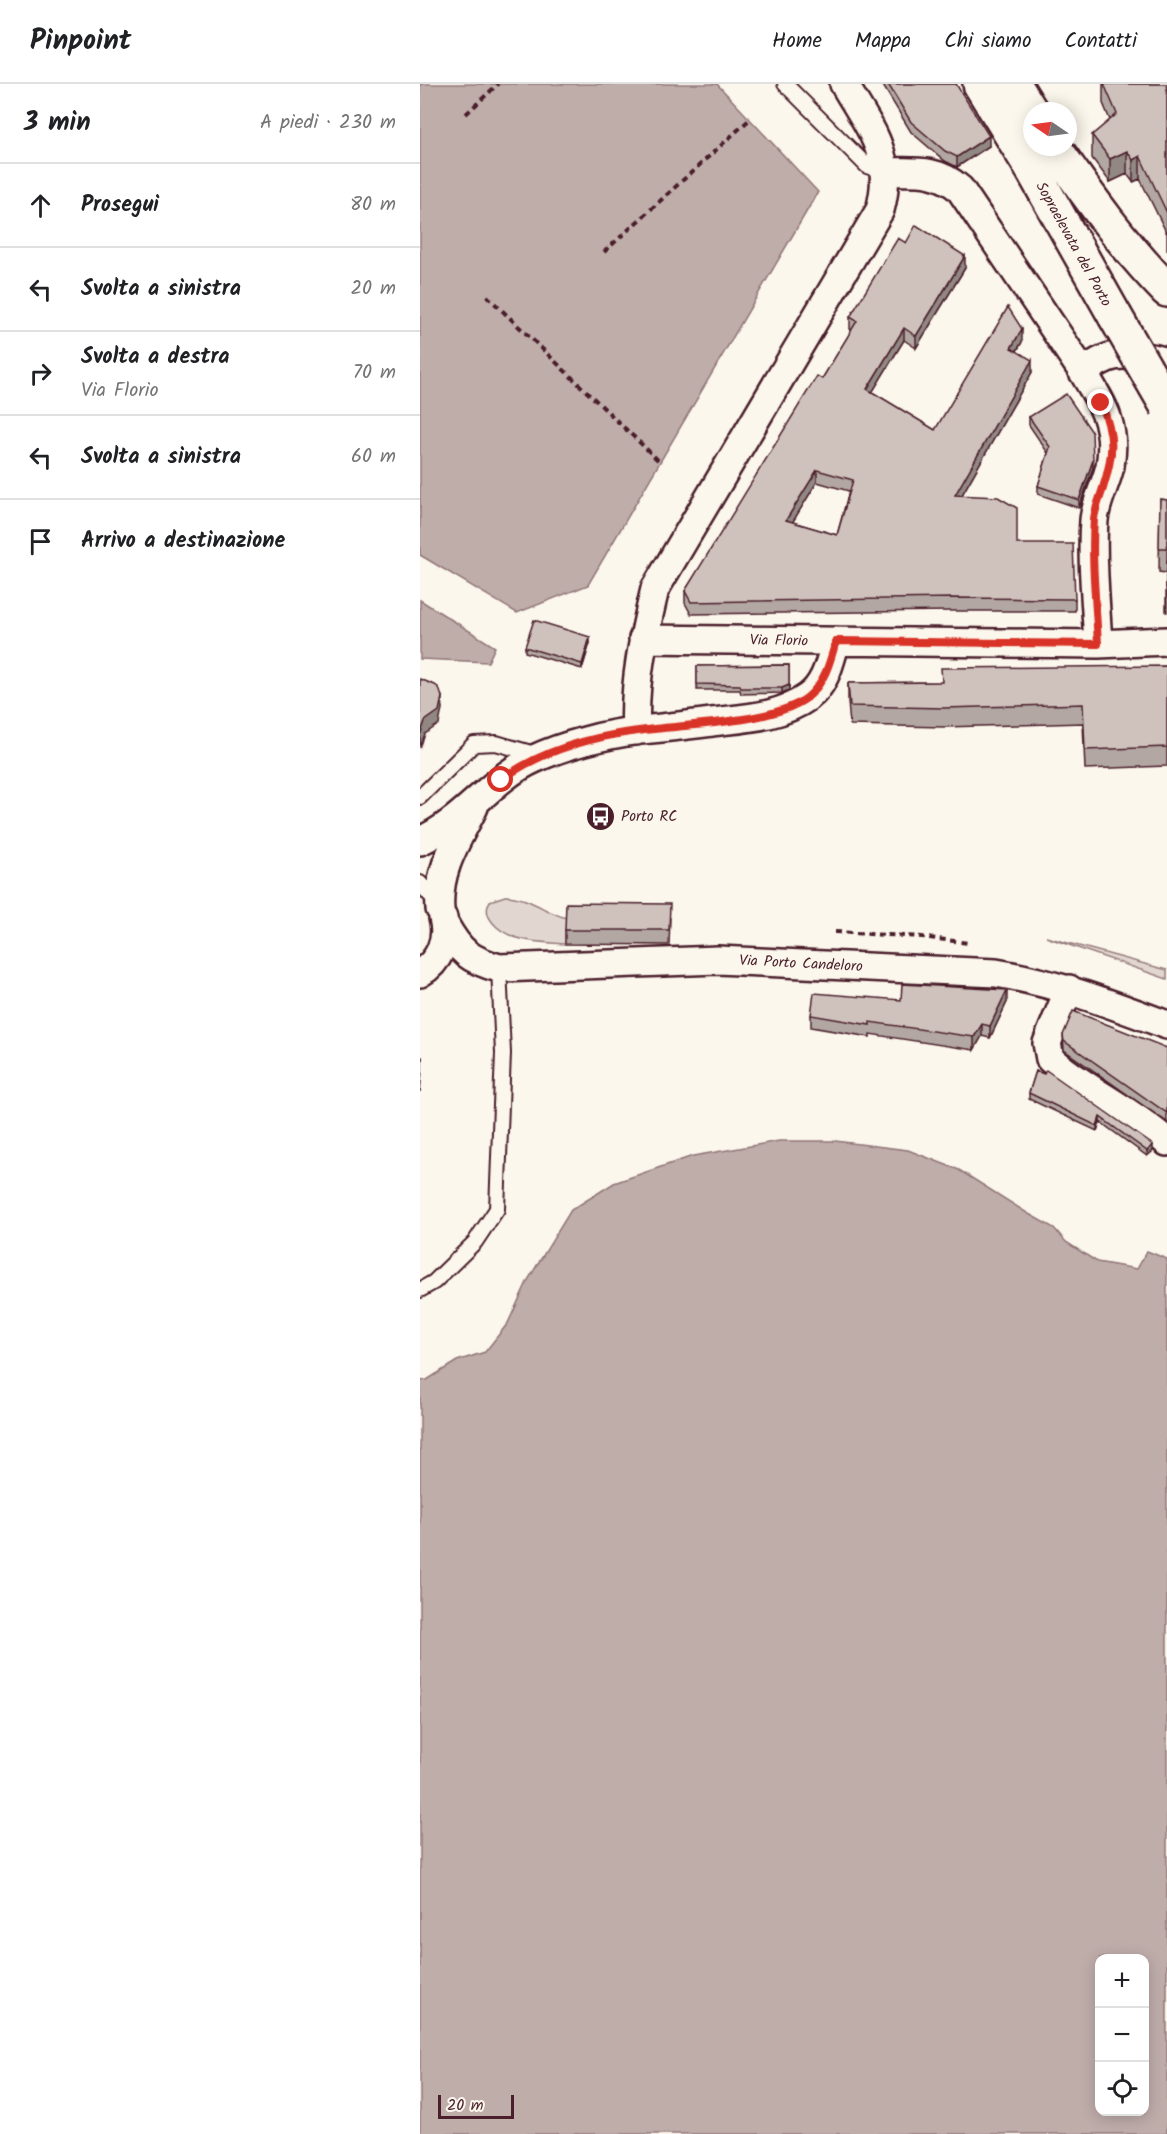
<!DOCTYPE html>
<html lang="it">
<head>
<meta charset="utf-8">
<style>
  :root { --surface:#fff; --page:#f2f2f2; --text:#202124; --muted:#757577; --line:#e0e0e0 }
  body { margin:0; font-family:Kalam,sans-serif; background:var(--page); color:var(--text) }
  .controls { position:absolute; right:18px; bottom:18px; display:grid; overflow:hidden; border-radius:12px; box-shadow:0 3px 15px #0003 }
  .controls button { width:54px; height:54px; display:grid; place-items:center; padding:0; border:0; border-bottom:2px solid var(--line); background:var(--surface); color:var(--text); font:30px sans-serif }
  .compass { position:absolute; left:603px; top:18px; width:54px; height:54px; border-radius:50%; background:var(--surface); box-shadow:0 3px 15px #0003; rotate:283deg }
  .scale { position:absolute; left:18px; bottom:15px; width:76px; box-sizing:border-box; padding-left:6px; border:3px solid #4a1f2b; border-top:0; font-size:16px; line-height:21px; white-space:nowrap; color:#4a1f2b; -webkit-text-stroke:4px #fbf7ec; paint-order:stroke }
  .stop { position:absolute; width:18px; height:18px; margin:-14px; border:4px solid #d93025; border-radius:50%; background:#fff }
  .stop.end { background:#d93025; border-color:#fff; box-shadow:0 2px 6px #0008 }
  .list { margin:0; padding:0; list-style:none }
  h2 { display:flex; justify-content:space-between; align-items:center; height:78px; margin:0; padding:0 24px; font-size:26px }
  h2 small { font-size:20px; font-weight:400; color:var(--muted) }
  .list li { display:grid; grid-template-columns:39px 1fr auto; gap:18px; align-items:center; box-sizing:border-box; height:84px; padding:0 24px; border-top:2px solid var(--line) }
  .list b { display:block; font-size:22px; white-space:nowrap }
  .list p { margin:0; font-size:20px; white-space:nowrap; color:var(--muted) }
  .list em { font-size:20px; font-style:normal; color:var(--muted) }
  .icon { flex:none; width:33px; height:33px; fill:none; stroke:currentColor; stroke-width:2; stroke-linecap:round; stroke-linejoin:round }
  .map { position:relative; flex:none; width:747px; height:2050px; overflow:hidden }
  header { display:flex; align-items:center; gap:36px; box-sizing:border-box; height:84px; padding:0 30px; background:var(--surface); border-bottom:2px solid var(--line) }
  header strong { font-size:28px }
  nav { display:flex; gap:33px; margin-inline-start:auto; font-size:21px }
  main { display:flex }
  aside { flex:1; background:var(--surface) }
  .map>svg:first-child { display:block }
</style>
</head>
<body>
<header>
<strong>Pinpoint</strong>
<nav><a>Home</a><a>Mappa</a><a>Chi siamo</a><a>Contatti</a></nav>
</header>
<main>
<aside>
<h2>3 min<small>A piedi · 230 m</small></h2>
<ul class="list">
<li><svg class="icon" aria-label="ahead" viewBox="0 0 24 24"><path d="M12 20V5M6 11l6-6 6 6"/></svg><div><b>Prosegui</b></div><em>80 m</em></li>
<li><svg class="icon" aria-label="left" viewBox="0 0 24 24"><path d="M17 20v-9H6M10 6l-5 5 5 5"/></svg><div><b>Svolta a sinistra</b></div><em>20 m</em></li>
<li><svg class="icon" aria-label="right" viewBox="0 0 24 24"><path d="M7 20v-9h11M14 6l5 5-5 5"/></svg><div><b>Svolta a destra</b><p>Via Florio</p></div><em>70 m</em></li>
<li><svg class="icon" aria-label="left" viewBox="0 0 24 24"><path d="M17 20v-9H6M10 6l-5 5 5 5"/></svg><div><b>Svolta a sinistra</b></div><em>60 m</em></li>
<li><svg class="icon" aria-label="arrive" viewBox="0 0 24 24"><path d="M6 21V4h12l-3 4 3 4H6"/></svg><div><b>Arrivo a destinazione</b></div></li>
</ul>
</aside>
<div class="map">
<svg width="747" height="2050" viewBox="0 0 747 2050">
  <rect width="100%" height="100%" fill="#fbf7ec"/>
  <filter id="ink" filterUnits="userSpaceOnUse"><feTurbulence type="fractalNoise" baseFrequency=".0167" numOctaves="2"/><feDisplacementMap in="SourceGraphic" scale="12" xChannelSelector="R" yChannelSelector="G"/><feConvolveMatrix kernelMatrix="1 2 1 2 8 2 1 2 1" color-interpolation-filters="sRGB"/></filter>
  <g filter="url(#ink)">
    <!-- green -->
    <path fill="#e2d7d0" stroke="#967b7e" stroke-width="1.5" d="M 85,812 C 108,812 125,828 146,834 L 145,860 C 121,858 90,859 73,839 C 67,832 65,825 70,817 Z
      M 626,853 L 747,886 L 747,895 Z"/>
    <!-- water -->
    <path fill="#bfadaa" stroke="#907477" stroke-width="1.5" fill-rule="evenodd" d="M 0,0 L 297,0 L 398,108 L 168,501 L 97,529 L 0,471 Z
      M 0,516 L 75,563 L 68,578 L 0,575 Z
      M 359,1057 L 415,1057 L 488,1066 L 539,1086 L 607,1129 L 634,1144 L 646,1158 L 677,1178 L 717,1185 L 727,1167 L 747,1175 L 747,2050 L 0,2050 L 0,1297 L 7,1296 L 37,1277 L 65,1268 L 88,1239 L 108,1196 L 151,1126 L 194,1099 L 273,1072 ZM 724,1874 L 724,2028 L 680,2028 L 680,1874 Z"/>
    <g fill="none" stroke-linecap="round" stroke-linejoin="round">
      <defs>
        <path id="lane" d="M 365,0 L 447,82 L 465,88
          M 0,713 L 54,660 L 76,659 L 118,671
          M 0,799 L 10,811
          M 0,1206 L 14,1198 L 55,1158 L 77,1125 L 83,969 L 79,884"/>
        <path id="street" d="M 465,88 C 494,88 517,84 540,105 L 663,288 C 683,321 697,342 690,382 C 686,400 676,417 674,436 C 671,477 676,519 678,560
          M 663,288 C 672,282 683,274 694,272 C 710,269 732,273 747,278
          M 223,555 L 678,560 L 747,557
          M 216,647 C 213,599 224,551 235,505 L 460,126 C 475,72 450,45 424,0
          M 0,757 C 44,738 71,694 114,675 C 144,661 187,650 220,646 C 244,644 268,641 292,638 C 325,634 360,633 388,613 C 406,600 410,577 416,557
          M 20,825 C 17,786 37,757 54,723
          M 25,841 C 40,868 50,876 79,884 L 298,876 L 576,889 C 636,899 691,920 747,941
          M 0,889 C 19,878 29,856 23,834
          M 649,905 L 627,959 L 630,975 C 666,1006 711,1026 747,1058"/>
        <path id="primary" d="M 560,0 L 611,83 L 695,232
          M 594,0 L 612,29
          M 634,63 C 669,113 704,162 747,206"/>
      </defs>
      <!-- lane casing -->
      <use href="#lane" stroke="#4a1f2b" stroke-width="18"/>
      <!-- street casing -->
      <use href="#street" stroke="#4a1f2b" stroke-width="32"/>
      <!-- primary casing -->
      <use href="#primary" stroke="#4a1f2b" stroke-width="38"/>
      <!-- path -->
      <path stroke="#4a1f2b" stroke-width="4" stroke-dasharray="6 4.5" stroke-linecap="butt" d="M 46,30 L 78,0
        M 184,168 L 330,35
        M 67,212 L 240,378
        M 415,848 L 502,853 L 549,859"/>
      <!-- lane -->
      <use href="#lane" stroke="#fbf7ec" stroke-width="14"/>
      <!-- street -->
      <use href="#street" stroke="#fbf7ec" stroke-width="27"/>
      <!-- primary -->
      <use href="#primary" stroke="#fbf7ec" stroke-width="33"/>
      <defs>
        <path id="primary-bridge" d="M 695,232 L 747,322"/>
      </defs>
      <!-- primary-bridge casing -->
      <use href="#primary-bridge" stroke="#4a1f2b" stroke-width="38" stroke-linecap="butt"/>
      <!-- primary-bridge -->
      <use href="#primary-bridge" stroke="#fbf7ec" stroke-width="33"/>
    </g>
    <!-- wall -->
    <path fill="#b2a7a2" stroke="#4a1f2b" stroke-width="1.5" fill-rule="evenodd" d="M 462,0 L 536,0 L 569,62 L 537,83 L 525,77 L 491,48 Z
      M 683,0 L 747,0 L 747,166 L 747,150 L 720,95 L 713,98 L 707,90 L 690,98 L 672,74 L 672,51 L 690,36 L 683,19 Z
      M 486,159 L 545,184 L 496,264 L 484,256 L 452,308 L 515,346 L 602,258 L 597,267 L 612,288 L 542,411 L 597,460 L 655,515 L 655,527 L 532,527 L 271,530 L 265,519 L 265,507 L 402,295 L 432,246 L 430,245 L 430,233 ZM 397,398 L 429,407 L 417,451 L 372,438 Z
      M 609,333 L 673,384 L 659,424 L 618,410 L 618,402 L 628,369 L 609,341 Z
      M 740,415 L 747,416 L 747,528 L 746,528 L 746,489 L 739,488 Z
      M 170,559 L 162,585 L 105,568 L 105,563 Z
      M 369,581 L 369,606 L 362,609 L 321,610 L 320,606 L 277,606 L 277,582 Z
      M 747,582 L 747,682 L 665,685 L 663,639 L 524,643 L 430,641 L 428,618 L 428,599 L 521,598 Z
      M 250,834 L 249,861 L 145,860 L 145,846 Z
      M 481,916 L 587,918 L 570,954 L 562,952 L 554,966 L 450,950 L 450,953 L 391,943 L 391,931 Z
      M 643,951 L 747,964 L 747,1038 L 644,966 Z
      M 616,987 L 733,1067 L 727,1072 L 680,1038 L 677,1047 L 609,1015 L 609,1009 Z"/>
    <!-- shaded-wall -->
    <path fill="#918884" stroke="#4a1f2b" stroke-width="1.5" d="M 569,52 L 569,62 L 537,83 L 537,73 Z
      M 707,67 L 707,90 L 690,98 L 690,75 Z
      M 720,72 L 720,95 L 713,98 L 713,76 Z
      M 545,172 L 545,184 L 496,264 L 496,252 Z
      M 484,244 L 484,256 L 447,317 L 447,305 Z
      M 602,245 L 602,258 L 591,276 L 591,264 Z
      M 612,276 L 612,288 L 535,423 L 535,411 Z
      M 673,376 L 673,384 L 659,424 L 659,416 Z
      M 397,386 L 397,398 L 366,449 L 366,436 Z
      M 170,553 L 170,559 L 162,585 L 162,580 Z
      M 369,601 L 369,606 L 362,609 L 362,604 Z
      M 22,613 L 22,625 L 19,640 L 5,650 L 0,664 L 0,651 L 5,637 Z
      M 587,906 L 587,918 L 570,954 L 570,942 Z
      M 562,940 L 562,952 L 554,966 L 554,953 Z
      M 2,973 L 2,986 L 0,1008 L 0,995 Z
      M 680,1033 L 680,1038 L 677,1047 L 677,1042 Z
      M 733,1061 L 733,1067 L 727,1072 L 727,1067 Z"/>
    <!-- building -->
    <path fill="#cfc2bc" stroke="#4a1f2b" stroke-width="1.5" fill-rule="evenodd" d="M 468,0 L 536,0 L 569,52 L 537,73 L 525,67 L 491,38 Z
      M 684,0 L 747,0 L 747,129 L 720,72 L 713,76 L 707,67 L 690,75 L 672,51 L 697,30 Z
      M 496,141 L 545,172 L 496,252 L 484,244 L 447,305 L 515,346 L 588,223 L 602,245 L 591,264 L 612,276 L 535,411 L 578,413 L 597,424 L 597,460 L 653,460 L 655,515 L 532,514 L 271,518 L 265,507 L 397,292 L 402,295 L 437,237 L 430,233 L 478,154 L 486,159 ZM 397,386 L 433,396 L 417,451 L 366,436 Z
      M 646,310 L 672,348 L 673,376 L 659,416 L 618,402 L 630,363 L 609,333 Z
      M 740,415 L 747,416 L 747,464 L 739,464 Z
      M 747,476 L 747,503 L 746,503 Z
      M 114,536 L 170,553 L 162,580 L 105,563 Z
      M 369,581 L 369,601 L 362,604 L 321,604 L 320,601 L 277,600 L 277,582 Z
      M 747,582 L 747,663 L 665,666 L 663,620 L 524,624 L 430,622 L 428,599 L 522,598 L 521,584 Z
      M 0,595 L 15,601 L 19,604 L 22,613 L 19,627 L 5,637 L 0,651 Z
      M 146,819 L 250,820 L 249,846 L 145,846 Z
      M 482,900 L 587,906 L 570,942 L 562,940 L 554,953 L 450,938 L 450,941 L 391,931 L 394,909 L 481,916 Z
      M 653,927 L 747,964 L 747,1029 L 644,957 L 643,951 Z
      M 0,973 L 2,973 L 0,995 Z
      M 626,986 L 733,1061 L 727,1067 L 680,1033 L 677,1042 L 609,1009 L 616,987 L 624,990 Z"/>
  </g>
  <g fill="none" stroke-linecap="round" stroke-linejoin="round" filter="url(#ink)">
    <!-- route -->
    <path stroke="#d93025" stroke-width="8" d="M 81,696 C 120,667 171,653 218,647 C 260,640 362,640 391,610 C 406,595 410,577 416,557 L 678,560 C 676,519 671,476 674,435 C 675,425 680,414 683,404 C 694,369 695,353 681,319"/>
  </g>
  <!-- icons -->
  <defs>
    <symbol id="bus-disc" viewBox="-11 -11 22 22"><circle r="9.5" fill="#4a1f2b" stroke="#fbf7ec"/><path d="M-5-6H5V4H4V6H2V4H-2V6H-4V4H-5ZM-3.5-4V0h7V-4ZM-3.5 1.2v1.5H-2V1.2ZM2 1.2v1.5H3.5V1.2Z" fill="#fff"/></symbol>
  </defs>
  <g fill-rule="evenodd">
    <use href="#bus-disc" x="164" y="716" width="33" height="33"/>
  </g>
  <g text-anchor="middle" stroke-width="6" stroke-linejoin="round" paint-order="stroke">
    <!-- street labels -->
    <g font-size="15" fill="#4a1f2b" stroke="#fbf7ec">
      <text transform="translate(654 160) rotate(61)" y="5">Sopraelevata del Porto</text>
      <text transform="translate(359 556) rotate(1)" y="5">Via Florio</text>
      <text transform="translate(381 879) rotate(3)" y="5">Via Porto Candeloro</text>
    </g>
    <!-- poi labels -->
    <g font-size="15" fill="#4a1f2b" stroke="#fbf7ec" text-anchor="start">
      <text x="201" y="737">Porto RC</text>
    </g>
  </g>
</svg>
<div class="controls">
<button>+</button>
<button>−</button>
<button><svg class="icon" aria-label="locate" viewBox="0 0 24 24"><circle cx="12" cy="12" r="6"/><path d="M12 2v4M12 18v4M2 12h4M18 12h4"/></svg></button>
</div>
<svg class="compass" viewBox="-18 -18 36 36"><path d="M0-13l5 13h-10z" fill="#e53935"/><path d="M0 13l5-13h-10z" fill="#757577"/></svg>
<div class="scale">20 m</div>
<div class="stop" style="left:81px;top:696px"></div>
<div class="stop end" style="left:681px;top:319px"></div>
</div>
</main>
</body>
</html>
